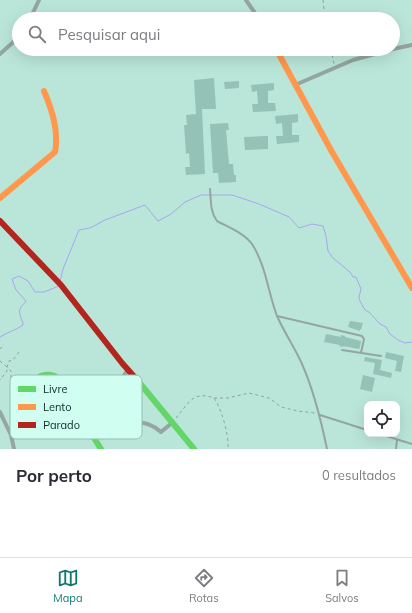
<!DOCTYPE html>
<html lang="pt">
<head>
<meta charset="utf-8">
<style>
  :root { --surface:#fff; --page:#f2f2f3; --text:#2b2b33; --muted:#7c7c81; --line:#e1e1e2; --accent:#0f766e }
  body { margin:0; font-family:Mulish,sans-serif; background:var(--page); color:var(--text) }
  .controls { position:absolute; right:12px; bottom:12px; display:grid; overflow:hidden; border-radius:8px; box-shadow:0 4px 16px #0002 }
  .controls button { width:36px; height:36px; display:grid; place-items:center; padding:0; border:0; border-bottom:1px solid var(--line); background:var(--surface); color:var(--text); font:20px sans-serif }
  .list { margin:0; padding:0; list-style:none }
  h2 { display:flex; justify-content:space-between; align-items:center; height:52px; margin:0; padding:0 16px; font-size:17px }
  h2 small { font-size:13px; font-weight:400; color:var(--muted) }
  .icon { flex:none; width:22px; height:22px; fill:none; stroke:currentColor; stroke-width:2; stroke-linecap:round; stroke-linejoin:round }
  .map { position:relative; flex:none; width:412px; height:449px; overflow:hidden }
  .search { position:absolute; background:var(--surface); box-shadow:0 4px 16px #0002; left:12px; right:12px; top:12px; height:44px; display:flex; align-items:center; gap:10px; box-sizing:border-box; padding:0 14px; border-radius:22px; color:var(--muted); font-size:15px }
  .sheet { height:108px; background:var(--surface) }
  nav { display:flex; justify-content:space-around; align-items:center; box-sizing:border-box; height:56px; border-top:1px solid var(--line); background:var(--surface); font-size:11px; color:var(--muted) }
  nav a { display:grid; justify-items:center; gap:2px }
  nav .on { color:var(--accent) }
  .map>svg:first-child { display:block }
</style>
</head>
<body>
<div class="map">
<svg width="412" height="449" viewBox="0 0 412 449">
  <rect width="100%" height="100%" fill="#bae6d9"/>
  <g fill="none" stroke-linecap="round" stroke-linejoin="round">
    <!-- stream -->
    <path stroke="#aba4ee" stroke-width="1" d="M 60,281 L 63,269 L 79,230 L 90,228 L 105,220 L 145,205 L 158,221 L 171,214 L 185,202 L 201,195 L 232,195 L 259,204 L 289,217 L 299,228 L 312,224 L 323,226 L 326,236 L 328,251 L 333,258 L 350,272 L 353,277 L 356,277 L 361,289 L 359,297 L 360,301 L 365,310 L 369,312 L 380,324 L 386,327 L 390,334 L 398,340 L 405,343 L 412,342
      M 0,337 C 8,332 16,330 23,325 C 23,320 18,314 20,309 C 21,306 24,304 26,301 L 16,290 L 12,279 L 19,276 L 28,281 L 35,292 L 44,292 L 59,286"/>
  </g>
  <!-- building -->
  <path fill="#94c2b6" d="M 214,78 L 216,109 L 202,109 L 205,174 L 186,175 L 185,167 L 190,167 L 189,153 L 186,154 L 184,125 L 187,125 L 186,115 L 196,114 L 194,80 Z
    M 239,81 L 239,88 L 225,89 L 224,82 Z
    M 274,83 L 274,90 L 268,91 L 268,103 L 275,103 L 276,111 L 253,112 L 252,104 L 258,104 L 257,91 L 252,92 L 251,85 Z
    M 298,114 L 298,122 L 292,123 L 292,135 L 299,135 L 299,142 L 277,144 L 276,136 L 283,136 L 282,123 L 276,124 L 275,116 Z
    M 228,123 L 229,130 L 226,130 L 229,164 L 233,164 L 234,175 L 236,175 L 236,182 L 219,183 L 218,173 L 213,173 L 210,124 Z
    M 268,136 L 268,149 L 245,150 L 244,137 Z
    M 350,321 L 363,323 L 361,330 L 360,329 L 360,331 L 348,327 Z
    M 326,334 L 341,337 L 341,335 L 345,336 L 345,337 L 361,341 L 360,347 L 359,349 L 343,346 L 343,347 L 339,346 L 340,345 L 324,342 Z
    M 386,352 L 404,356 L 401,372 L 395,371 L 397,361 L 385,358 Z
    M 365,357 L 382,360 L 380,370 L 392,373 L 391,378 L 373,374 L 375,363 L 364,361 Z
    M 363,375 L 375,378 L 372,392 L 360,389 Z"/>
  <g fill="none" stroke-linecap="round" stroke-linejoin="round">
    <!-- path -->
    <path stroke="#8ea29c" stroke-width="1" stroke-dasharray="3 3" stroke-linecap="butt" d="M 323,0 L 325,19
      M 331,49 L 334,64
      M 0,349 L 4,344
      M 19,352 L 13,360 L 9,361 L 7,367 L 11,371 L 11,378 L 16,386 L 17,394 L 20,397
      M 0,361 L 7,367 L 7,371 L 0,380
      M 214,398 L 228,398 L 249,393 L 269,398 L 281,407 L 298,411 L 315,413
      M 176,418 C 178,415 181,412 184,408 C 193,396 200,393 214,398 C 222,410 229,435 228,449"/>
    <!-- lane -->
    <path stroke="#95a5a0" stroke-width="2" d="M 210,189 C 211,200 210,212 217,221 C 228,227 244,233 252,244 C 266,266 268,292 277,316 C 284,332 295,348 302,364 C 314,391 321,420 327,449
      M 277,316 L 362,336 L 364,339 L 361,353
      M 342,350 L 381,356
      M 320,415 L 367,430
      M 380,434 L 412,444
      M 396,449 L 397,440"/>
    <!-- street -->
    <path stroke="#95a5a0" stroke-width="4" d="M 246,0 L 259,19
      M 30,19 L 39,0
      M 393,49 L 412,45
      M 0,54 L 19,37
      M 295,85 L 353,60 L 393,49
      M 128,370 C 125,373 123,377 121,381 C 118,390 115,413 126,419 C 128,420 133,420 135,421 C 145,423 154,425 161,432 L 173,422
      M 0,412 L 11,435 L 14,449"/>
    <!-- fast -->
    <path stroke="#63d668" stroke-width="6" d="M 138,381 L 194,449
      M 22,407 C 29,391 33,369 55,376 L 101,449"/>
    <!-- slow -->
    <path stroke="#ff974d" stroke-width="6" d="M 276,49 L 332,152 L 412,288
      M 0,198 L 55,152 C 59,131 52,110 44,91"/>
    <!-- jam -->
    <path stroke="#b3261e" stroke-width="6" d="M 0,221 L 61,285 L 122,363 L 138,381"/>
  </g>
  <!-- legend -->
  <rect x="10" y="375" width="132" height="64" rx="6" fill="#d0fef0" stroke="#94bfb2" stroke-width="1"/>
  <rect x="18" y="386" width="18" height="6" fill="#63d668"/>
  <rect x="18" y="404" width="18" height="6" fill="#ff974d"/>
  <rect x="18" y="422" width="18" height="6" fill="#b3261e"/>
  <g font-size="11" fill="#082c23">
    <text x="43" y="393">Livre</text>
    <text x="43" y="411">Lento</text>
    <text x="43" y="429">Parado</text>
  </g>
</svg>
<div class="controls">
<button><svg class="icon" aria-label="locate" viewBox="0 0 24 24"><circle cx="12" cy="12" r="6"/><path d="M12 2v4M12 18v4M2 12h4M18 12h4"/></svg></button>
</div>
<div class="search"><svg class="icon" aria-label="search" viewBox="0 0 24 24"><circle cx="10" cy="10" r="6"/><path d="M15 15l6 6"/></svg>Pesquisar aqui</div>
</div>
<section class="sheet">
<h2>Por perto<small>0 resultados</small></h2>
<ul class="list">
</ul>
</section>
<nav>
<a class="on"><svg class="icon" aria-label="map" viewBox="0 0 24 24"><path d="M3 6l6-2 6 2 6-2v14l-6 2-6-2-6 2zM9 4v14M15 6v14"/></svg>Mapa</a>
<a><svg class="icon" aria-label="directions" viewBox="0 0 24 24"><path d="M12 3l9 9-9 9-9-9zM9 14v-3h6M13 9l2 2-2 2"/></svg>Rotas</a>
<a><svg class="icon" aria-label="saved" viewBox="0 0 24 24"><path d="M7 4h10v16l-5-4-5 4z"/></svg>Salvos</a>
</nav>
</body>
</html>
